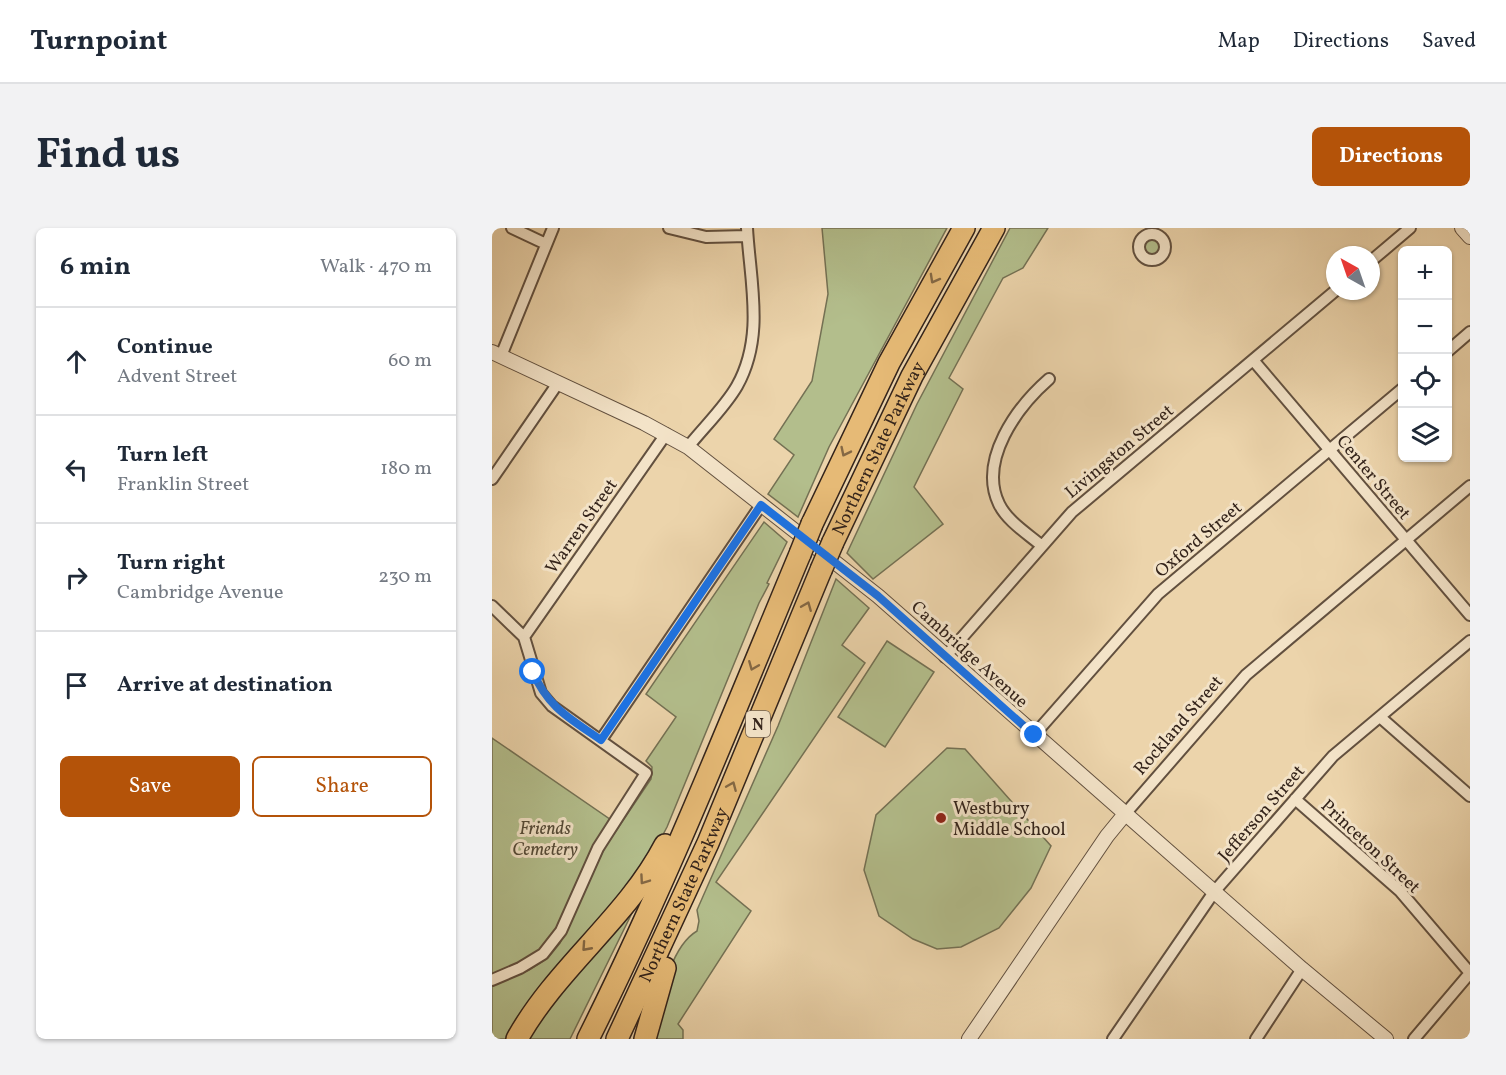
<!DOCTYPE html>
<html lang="en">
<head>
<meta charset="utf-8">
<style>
  :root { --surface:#fff; --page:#f2f2f3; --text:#1f2937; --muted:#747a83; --line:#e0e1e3; --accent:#b45309 }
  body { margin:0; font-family:Vollkorn,serif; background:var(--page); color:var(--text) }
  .controls { position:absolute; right:18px; top:18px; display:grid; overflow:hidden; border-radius:9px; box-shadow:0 2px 4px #0004 }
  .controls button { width:54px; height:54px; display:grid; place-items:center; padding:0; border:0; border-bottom:2px solid var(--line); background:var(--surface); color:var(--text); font:30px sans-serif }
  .compass { position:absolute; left:834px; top:18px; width:54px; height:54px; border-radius:50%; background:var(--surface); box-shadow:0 2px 4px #0004; rotate:320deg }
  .stop { position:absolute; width:18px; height:18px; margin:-14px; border:4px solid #1a73e8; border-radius:50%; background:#fff }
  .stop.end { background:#1a73e8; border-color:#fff; box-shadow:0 2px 6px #0008 }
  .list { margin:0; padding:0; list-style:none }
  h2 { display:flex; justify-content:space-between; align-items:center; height:78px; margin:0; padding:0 24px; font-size:26px }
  h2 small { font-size:20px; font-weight:400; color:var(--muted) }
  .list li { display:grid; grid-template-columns:39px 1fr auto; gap:18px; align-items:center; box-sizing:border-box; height:108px; padding:0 24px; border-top:2px solid var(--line) }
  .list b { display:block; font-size:22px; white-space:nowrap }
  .list p { margin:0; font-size:20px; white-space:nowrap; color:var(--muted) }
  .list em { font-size:20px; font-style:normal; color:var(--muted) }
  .actions { display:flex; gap:12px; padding:18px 24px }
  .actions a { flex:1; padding:14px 0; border:2px solid var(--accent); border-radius:9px; text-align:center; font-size:21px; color:var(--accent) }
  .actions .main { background:var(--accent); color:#fff }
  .icon { flex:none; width:33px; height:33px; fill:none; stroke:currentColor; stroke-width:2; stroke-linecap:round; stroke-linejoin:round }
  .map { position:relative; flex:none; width:978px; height:811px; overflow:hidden; border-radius:9px }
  header { display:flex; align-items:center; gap:36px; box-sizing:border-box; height:84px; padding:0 30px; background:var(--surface); border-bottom:2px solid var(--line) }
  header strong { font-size:28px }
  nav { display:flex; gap:33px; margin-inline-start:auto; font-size:21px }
  .intro { display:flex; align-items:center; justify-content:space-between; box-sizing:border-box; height:144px; padding:0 36px }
  h1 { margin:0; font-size:42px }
  .button { padding:15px 27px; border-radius:9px; background:var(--accent); color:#fff; font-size:21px; font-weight:700 }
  main { display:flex; gap:36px; padding:0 36px }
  aside { flex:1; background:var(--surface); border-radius:9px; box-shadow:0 2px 4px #0004 }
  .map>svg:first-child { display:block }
</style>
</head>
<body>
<header>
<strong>Turnpoint</strong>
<nav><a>Map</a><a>Directions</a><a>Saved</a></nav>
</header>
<div class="intro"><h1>Find us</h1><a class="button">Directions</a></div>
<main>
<aside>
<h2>6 min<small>Walk · 470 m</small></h2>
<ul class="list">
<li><svg class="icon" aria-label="ahead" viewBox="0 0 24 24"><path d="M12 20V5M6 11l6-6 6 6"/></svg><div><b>Continue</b><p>Advent Street</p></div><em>60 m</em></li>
<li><svg class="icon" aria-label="left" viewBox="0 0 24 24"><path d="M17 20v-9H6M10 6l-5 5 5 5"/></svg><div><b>Turn left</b><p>Franklin Street</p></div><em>180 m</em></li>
<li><svg class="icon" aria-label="right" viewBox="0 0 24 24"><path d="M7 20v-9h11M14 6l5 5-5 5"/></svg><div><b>Turn right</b><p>Cambridge Avenue</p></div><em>230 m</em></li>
<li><svg class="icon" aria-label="arrive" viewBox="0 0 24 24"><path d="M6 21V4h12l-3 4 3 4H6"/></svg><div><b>Arrive at destination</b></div></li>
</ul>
<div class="actions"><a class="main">Save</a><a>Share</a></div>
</aside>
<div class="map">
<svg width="978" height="811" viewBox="0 0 978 811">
  <rect width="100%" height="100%" fill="#ecd4ab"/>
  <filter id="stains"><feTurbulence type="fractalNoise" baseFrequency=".00333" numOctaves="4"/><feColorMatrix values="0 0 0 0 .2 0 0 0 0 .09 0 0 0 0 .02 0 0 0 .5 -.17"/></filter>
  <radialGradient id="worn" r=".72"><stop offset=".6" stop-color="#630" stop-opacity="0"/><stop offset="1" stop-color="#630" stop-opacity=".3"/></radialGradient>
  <!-- green -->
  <path fill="#b3be8c" stroke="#747154" stroke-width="1.5" d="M 330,0 L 455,0 L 337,219 L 306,289 L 276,266 L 302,227 L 282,211 L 320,153 L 336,66 Z
    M 518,0 L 556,0 L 531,40 L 511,50 L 457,150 L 471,161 L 422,259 L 451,296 L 381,351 L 355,325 L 425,176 Z
    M647 19a13 13 0 1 1 26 0a13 13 0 1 1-26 0Z
    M 272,294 L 295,314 L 275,355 L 277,356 L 267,375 L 175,599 L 158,631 L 15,811 L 0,811 L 0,758 L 37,742 L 56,730 L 68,715 L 113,619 L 159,551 L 160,539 L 154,533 L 184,489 L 154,466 Z
    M 344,351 L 377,380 L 350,417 L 373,435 L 224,654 L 259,683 L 186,796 L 191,802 L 191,811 L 159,811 C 167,779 176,720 205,703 L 207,693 L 205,682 L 286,498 Z
    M 395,413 L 442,444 L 393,519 L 346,489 Z
    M 0,510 L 122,594 L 51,726 L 0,752 Z
    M 455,520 L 473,521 L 559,618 L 539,660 L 507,700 L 469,719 L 445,721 L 421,711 L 387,688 L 372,642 L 384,587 Z
    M 142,681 L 78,811 L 27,811 Z"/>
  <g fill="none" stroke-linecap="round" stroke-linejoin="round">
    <defs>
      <path id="minor" d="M 20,0 L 54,16
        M 177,0 L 214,9 L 255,8
        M647 19a13 13 0 1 1 26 0a13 13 0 1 1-26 0Z
        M 879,33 L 918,0
        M 956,123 L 978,104
        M 9,128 L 61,0
        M 761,132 L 978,387
        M 196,219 C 212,199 233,179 245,158 C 273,108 258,54 255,0
        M 0,251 L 66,155
        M 550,318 C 536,306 515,293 507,276 C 486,232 525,179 557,151
        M 0,378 L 32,409 L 49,465 L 60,478 L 154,545 L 106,620 L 69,703 L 51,726 L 28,740 L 0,752
        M 32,409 L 174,206
        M 453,429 L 580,284 L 843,63
        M 888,489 L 978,568
        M 542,507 L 666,366 L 910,161
        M 109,512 L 269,277
        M 803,571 L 908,663 L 978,745
        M 633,586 L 754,447 L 978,258
        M 621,811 L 722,664 L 841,528 L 978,413
        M 764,811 L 810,741
        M 922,811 L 978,745"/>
      <path id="tertiary" d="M 970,0 L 978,9
        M 0,124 L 152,195 L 196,219 L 386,368 L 810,741 L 894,811
        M 477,811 L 615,608 L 633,586"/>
      <g id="motorway">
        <path d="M 320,296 L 397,135 L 472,0"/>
        <path id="s1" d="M 341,314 L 420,148 L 502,0"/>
        <path d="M 25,811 C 65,739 135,690 173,617"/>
        <path d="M 96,811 C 175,653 240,489 308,326"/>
        <path id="s2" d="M 125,811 L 216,615 L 329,342"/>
        <path d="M 153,811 L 173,740"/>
      </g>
    </defs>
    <!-- minor casing -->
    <use href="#minor" stroke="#62503f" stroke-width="14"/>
    <!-- tertiary casing -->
    <use href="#tertiary" stroke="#62503f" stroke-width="16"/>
    <!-- motorway casing -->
    <use href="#motorway" stroke="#34241b" stroke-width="24"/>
    <!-- minor -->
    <use href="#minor" stroke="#f3e3c8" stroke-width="10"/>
    <!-- tertiary -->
    <use href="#tertiary" stroke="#f3e3c8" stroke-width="14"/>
    <!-- motorway -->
    <use href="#motorway" stroke="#e6ba76" stroke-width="21"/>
    <defs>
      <path id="motorway-bridge" d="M 308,326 L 320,296
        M 329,342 L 341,314"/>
    </defs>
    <!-- motorway-bridge casing -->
    <use href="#motorway-bridge" stroke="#34241b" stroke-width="24" stroke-linecap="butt"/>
    <!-- motorway-bridge -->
    <use href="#motorway-bridge" stroke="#e6ba76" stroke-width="21"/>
  </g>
  <!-- one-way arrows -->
  <defs><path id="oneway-chevron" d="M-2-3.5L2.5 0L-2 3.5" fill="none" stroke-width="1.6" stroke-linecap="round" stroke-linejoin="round" transform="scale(1.5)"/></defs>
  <g stroke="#846844">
    <use href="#oneway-chevron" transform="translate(442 51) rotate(119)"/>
    <use href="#oneway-chevron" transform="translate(353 224) rotate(116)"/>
    <use href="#oneway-chevron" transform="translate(315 378) rotate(-68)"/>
    <use href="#oneway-chevron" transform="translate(261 438) rotate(112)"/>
    <use href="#oneway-chevron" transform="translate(240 558) rotate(-67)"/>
    <use href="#oneway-chevron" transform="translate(152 652) rotate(125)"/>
    <use href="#oneway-chevron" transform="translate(94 719) rotate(132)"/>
  </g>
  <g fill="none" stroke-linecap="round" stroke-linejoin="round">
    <!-- route -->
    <path stroke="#1a73e8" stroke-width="8" d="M 41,444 C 56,480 79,491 109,512 L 269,277 L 386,368 L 542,507"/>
  </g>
  <!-- markers -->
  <circle fill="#8f2418" stroke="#f3e3c8" stroke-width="2" cx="449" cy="590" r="6"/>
  <g text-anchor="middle" stroke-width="6" stroke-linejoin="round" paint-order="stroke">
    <!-- shield labels -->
    <rect fill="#f3e3c8" stroke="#6d5d4f" stroke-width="1.5" x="254" y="483" width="24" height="26" rx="4.5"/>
    <g font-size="16" font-weight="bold" fill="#34241b">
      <text x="266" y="502">N</text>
    </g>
    <!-- street labels -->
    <g font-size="18" fill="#34241b" stroke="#f3e3c8">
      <text dy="6" stroke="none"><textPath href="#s1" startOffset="104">Northern State Parkway</textPath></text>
      <text transform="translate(627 223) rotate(-40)" y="6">Livingston Street</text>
      <text transform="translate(882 249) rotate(50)" y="6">Center Street</text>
      <text transform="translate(89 298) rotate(-55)" y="6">Warren Street</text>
      <text transform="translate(706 311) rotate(-40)" y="6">Oxford Street</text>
      <text transform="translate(478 426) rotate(42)" y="6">Cambridge Avenue</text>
      <text transform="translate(686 497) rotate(-49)" y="6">Rockland Street</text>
      <text transform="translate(769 585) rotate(-49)" y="6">Jefferson Street</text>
      <text transform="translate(879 618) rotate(43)" y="6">Princeton Street</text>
      <text dy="6" stroke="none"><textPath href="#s2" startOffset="159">Northern State Parkway</textPath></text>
    </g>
    <!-- poi labels -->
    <g font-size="18" fill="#34241b" stroke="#f3e3c8" text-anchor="start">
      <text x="461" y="586">Westbury<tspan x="461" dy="21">Middle School</tspan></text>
    </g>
    <!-- park labels -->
    <g font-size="18" font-style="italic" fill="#544a37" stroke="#f3e3c8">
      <text x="53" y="606">Friends<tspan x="53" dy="21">Cemetery</tspan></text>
    </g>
  </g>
  <rect width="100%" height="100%" filter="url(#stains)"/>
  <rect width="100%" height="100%" fill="url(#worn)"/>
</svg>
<div class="controls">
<button>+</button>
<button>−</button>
<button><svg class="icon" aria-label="locate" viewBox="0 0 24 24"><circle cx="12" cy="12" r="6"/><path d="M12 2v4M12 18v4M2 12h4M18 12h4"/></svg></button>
<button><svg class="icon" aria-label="layers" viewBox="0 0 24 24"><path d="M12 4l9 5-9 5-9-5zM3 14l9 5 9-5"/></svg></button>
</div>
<svg class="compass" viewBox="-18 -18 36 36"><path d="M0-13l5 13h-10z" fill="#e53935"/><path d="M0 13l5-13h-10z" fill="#747a83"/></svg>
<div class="stop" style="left:41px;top:444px"></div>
<div class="stop end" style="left:542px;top:507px"></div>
</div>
</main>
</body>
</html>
